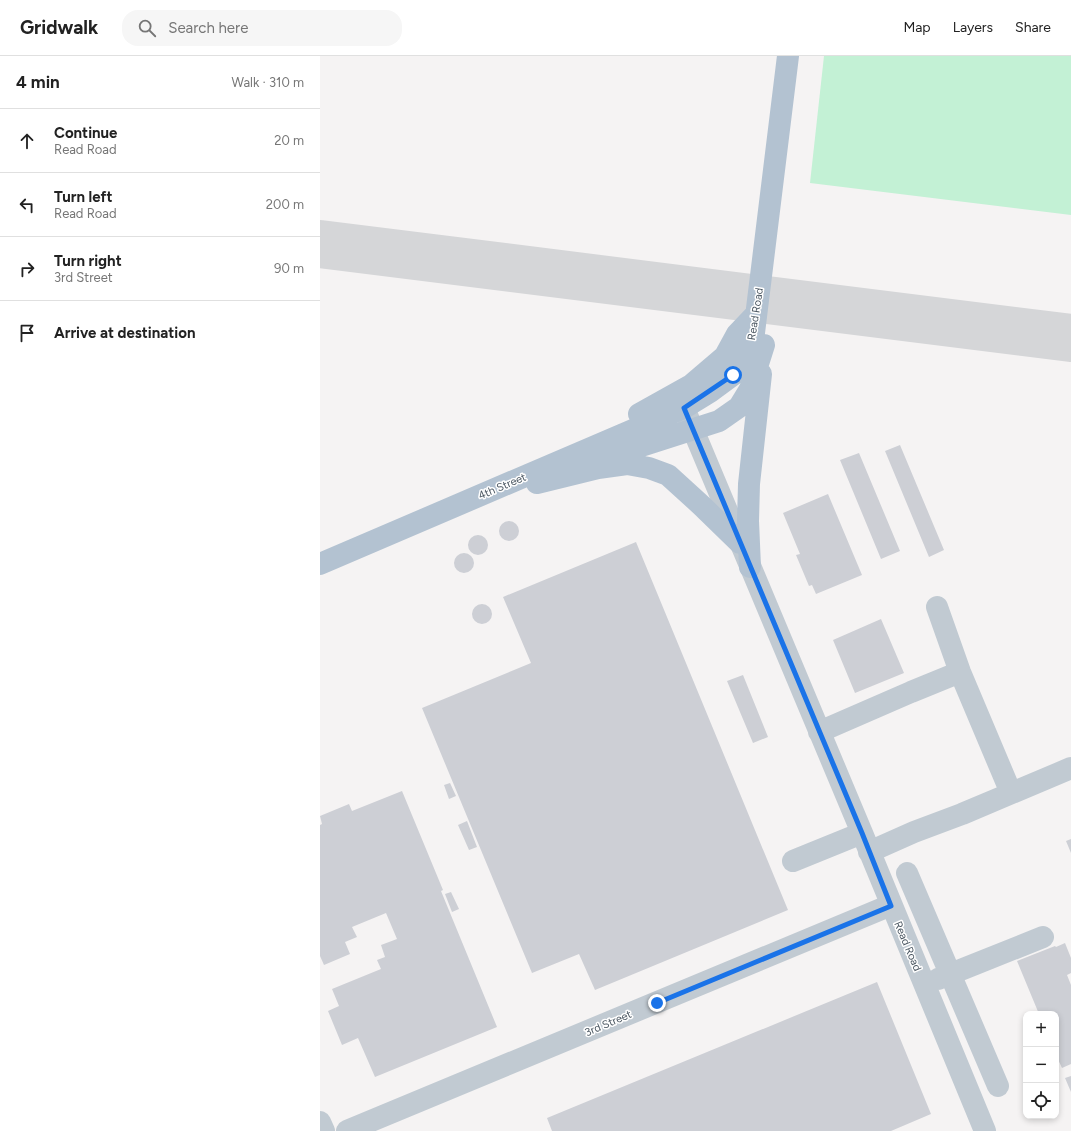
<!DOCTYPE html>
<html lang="en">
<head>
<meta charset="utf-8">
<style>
  :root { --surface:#fff; --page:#f6f6f6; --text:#222; --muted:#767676; --line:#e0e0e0 }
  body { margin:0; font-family:Figtree,sans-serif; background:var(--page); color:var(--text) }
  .controls { position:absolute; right:12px; bottom:12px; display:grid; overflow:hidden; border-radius:8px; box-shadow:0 2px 6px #0003 }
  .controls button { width:36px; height:36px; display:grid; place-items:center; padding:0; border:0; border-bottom:1px solid var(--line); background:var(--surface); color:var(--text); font:20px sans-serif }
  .stop { position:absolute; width:12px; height:12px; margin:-9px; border:3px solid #1a73e8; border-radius:50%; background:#fff }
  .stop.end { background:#1a73e8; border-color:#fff; box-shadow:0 1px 4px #0008 }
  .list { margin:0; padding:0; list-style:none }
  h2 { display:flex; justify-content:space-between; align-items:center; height:52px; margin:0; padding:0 16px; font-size:17px }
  h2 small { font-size:13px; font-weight:400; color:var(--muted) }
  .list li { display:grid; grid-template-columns:26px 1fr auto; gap:12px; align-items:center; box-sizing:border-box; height:64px; padding:0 16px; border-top:1px solid var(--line) }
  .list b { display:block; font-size:15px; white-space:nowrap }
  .list p { margin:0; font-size:13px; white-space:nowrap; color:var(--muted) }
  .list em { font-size:13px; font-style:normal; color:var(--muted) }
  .icon { flex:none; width:22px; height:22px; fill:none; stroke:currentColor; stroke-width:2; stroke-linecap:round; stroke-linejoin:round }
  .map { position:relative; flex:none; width:751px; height:1075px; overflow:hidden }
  header { display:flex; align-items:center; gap:24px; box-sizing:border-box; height:56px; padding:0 20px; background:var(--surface); border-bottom:1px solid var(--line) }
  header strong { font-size:19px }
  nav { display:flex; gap:22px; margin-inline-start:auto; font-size:14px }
  .search { width:280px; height:36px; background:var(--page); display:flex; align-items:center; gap:10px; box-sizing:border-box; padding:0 14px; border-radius:16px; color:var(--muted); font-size:15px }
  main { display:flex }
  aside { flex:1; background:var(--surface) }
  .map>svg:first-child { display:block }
</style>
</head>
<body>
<header>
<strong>Gridwalk</strong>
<div class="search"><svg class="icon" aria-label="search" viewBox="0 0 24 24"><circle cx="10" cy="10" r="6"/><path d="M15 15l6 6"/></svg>Search here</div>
<nav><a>Map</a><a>Layers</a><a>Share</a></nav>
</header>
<main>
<aside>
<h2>4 min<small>Walk · 310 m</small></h2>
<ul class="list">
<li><svg class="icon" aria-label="ahead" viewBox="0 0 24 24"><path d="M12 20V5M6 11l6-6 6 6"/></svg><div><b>Continue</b><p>Read Road</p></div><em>20 m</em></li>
<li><svg class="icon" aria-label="left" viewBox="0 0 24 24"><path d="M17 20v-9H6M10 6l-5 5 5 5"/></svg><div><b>Turn left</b><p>Read Road</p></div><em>200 m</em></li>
<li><svg class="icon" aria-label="right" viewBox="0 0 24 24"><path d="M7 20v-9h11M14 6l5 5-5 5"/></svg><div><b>Turn right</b><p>3rd Street</p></div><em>90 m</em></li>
<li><svg class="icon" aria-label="arrive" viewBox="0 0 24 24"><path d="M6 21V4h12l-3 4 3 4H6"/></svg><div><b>Arrive at destination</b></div></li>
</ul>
</aside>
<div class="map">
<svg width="751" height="1075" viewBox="0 0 751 1075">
  <rect width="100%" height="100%" fill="#f5f3f3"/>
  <!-- green -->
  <path fill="#c3f1d5" d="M 504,0 L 751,0 L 751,159 L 490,127 Z"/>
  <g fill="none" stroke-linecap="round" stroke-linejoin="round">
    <!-- taxiway -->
    <path stroke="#d5d6d8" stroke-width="48" d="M 0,188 L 751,282"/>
  </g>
  <!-- building -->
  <path fill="#cdcfd5" d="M 580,389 L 624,494 L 609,501 L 565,395 Z
    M 539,397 L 580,495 L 561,503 L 520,404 Z
    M 508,438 L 542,519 L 496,538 L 492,529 L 489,530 L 476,499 L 480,498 L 463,457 Z
    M179 475a10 10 0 1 1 20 0a10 10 0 1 1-20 0Z
    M148 489a10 10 0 1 1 20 0a10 10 0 1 1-20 0Z
    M 316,486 L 468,854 L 275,934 L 259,898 L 212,917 L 102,652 L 211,607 L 183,541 Z
    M134 507a10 10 0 1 1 20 0a10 10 0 1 1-20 0Z
    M152 558a10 10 0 1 1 20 0a10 10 0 1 1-20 0Z
    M 561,563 L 584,617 L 535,637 L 513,584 Z
    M 423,619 L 448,681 L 433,687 L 407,625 Z
    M 130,727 L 136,740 L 129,743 L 124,729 Z
    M 82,735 L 123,834 L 121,835 L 177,971 L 55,1021 L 38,982 L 22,989 L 8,955 L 19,950 L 12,933 L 61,913 L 57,904 L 65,901 L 61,889 L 77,883 L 66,857 L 32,871 L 37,881 L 25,886 L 30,898 L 4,909 L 0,900 L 0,769 L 2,768 L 0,760 L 29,748 L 32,755 Z
    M 147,765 L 157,791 L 149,794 L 138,769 Z
    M 751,783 L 751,797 L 746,785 Z
    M 131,836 L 139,853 L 132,856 L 125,838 Z
    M 745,887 L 751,902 L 751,917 L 747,919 L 751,929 L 751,1008 L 742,1012 L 736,999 L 736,958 L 719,958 L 697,905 L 735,890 L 736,891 Z
    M 557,926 L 611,1058 L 571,1075 L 232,1075 L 227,1062 Z
    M 751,1020 L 751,1036 L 745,1022 Z"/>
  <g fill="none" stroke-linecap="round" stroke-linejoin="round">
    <!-- minor -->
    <path stroke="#c1cad2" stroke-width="22" d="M 364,352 L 542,777 L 665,1075
      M 617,551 L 640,616 L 691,737
      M 499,676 L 591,636 L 640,616
      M 549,796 L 594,776 L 642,758 L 751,712
      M 473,805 L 542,777
      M 587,817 L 678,1030
      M 618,923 L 723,881
      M 0,1066 L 4,1075
      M 27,1075 L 571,849"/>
    <!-- major -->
    <path stroke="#b3c2d1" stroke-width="22" d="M 319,358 L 371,329 L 405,300 L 417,278 L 436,258
      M 268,407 L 399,365 L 419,351 L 430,333 L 444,289
      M 217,427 L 278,412 L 307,408 L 329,412 L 348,419 L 382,450 L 420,487
      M 0,508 L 364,352 L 390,336 L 413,319 L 433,285 L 468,0
      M 430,511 L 428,465 L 429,428 L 441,318"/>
  </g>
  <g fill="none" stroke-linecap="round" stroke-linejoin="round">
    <!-- route -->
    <path stroke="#1a73e8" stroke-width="5" d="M 337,947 L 571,850 L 542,777 L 364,352 L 413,319"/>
  </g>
  <g text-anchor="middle" stroke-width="3" stroke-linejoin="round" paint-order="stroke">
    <!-- street labels -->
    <g font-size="11" fill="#4a5661" stroke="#fff">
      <text transform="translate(435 258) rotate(-81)" y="4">Read Road</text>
      <text transform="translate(182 430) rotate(-23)" y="4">4th Street</text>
      <text transform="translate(588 890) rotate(67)" y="4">Read Road</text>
      <text transform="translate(288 967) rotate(-23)" y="4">3rd Street</text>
    </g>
  </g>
</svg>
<div class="controls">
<button>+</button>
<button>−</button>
<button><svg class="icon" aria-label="locate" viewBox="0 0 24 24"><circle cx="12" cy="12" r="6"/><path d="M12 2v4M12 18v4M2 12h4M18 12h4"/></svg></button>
</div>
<div class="stop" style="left:413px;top:319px"></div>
<div class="stop end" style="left:337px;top:947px"></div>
</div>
</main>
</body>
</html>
